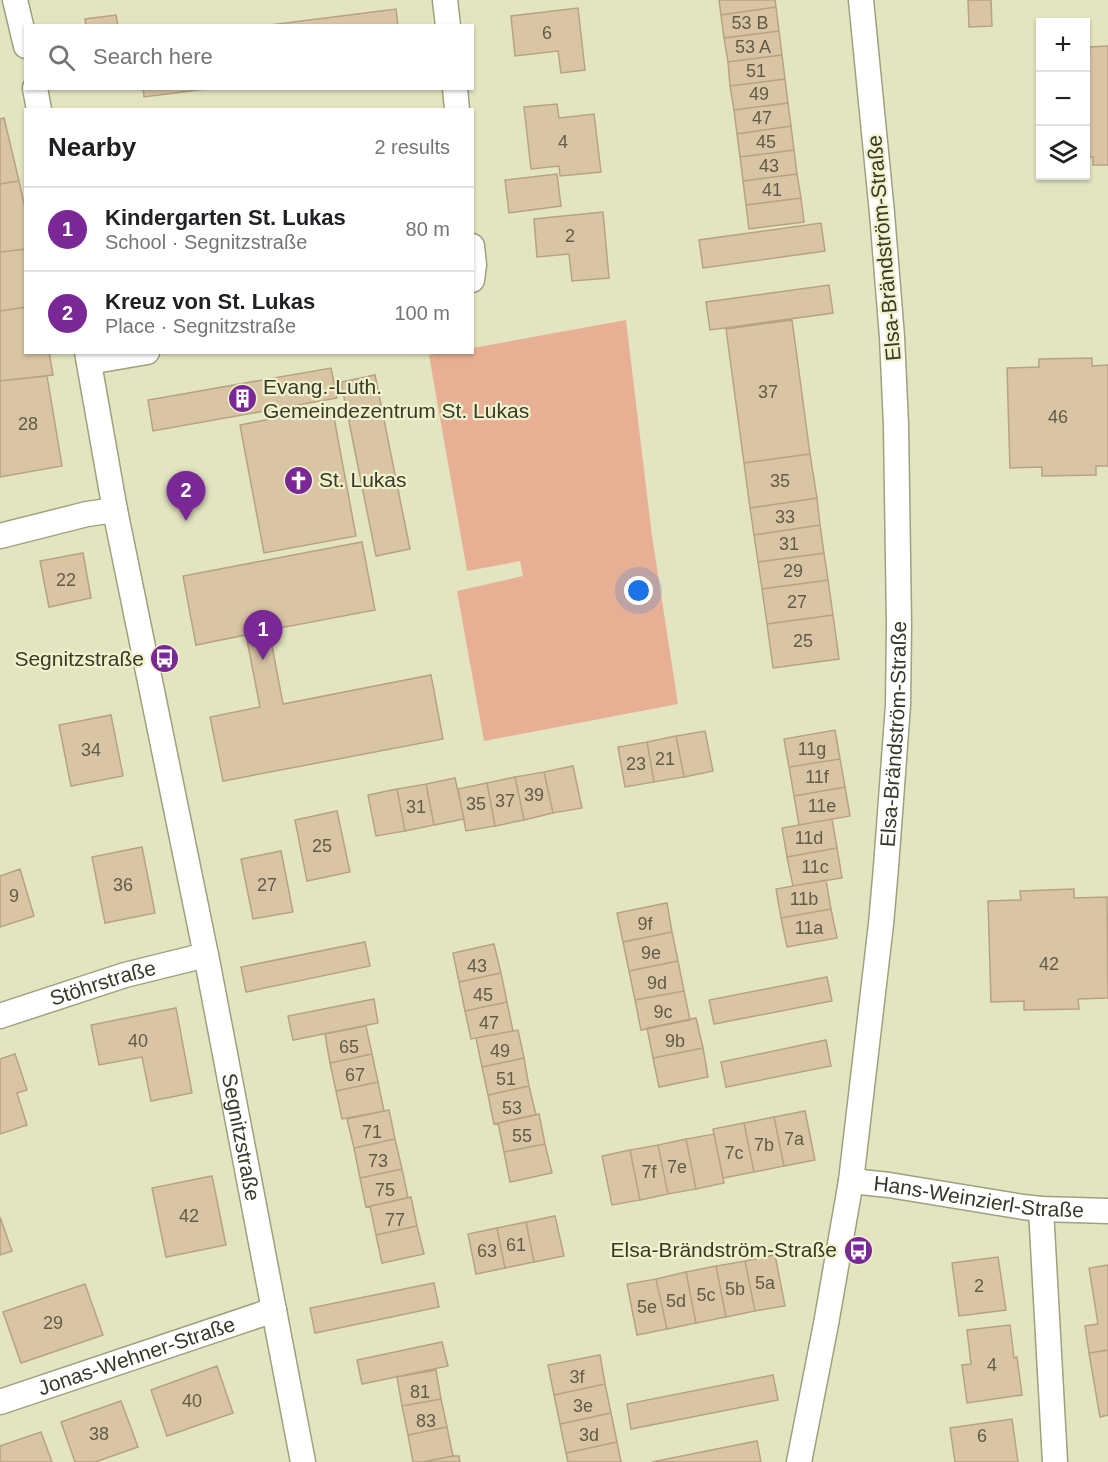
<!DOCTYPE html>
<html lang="en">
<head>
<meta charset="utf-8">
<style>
  :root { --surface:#fff; --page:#f6f6f6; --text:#202124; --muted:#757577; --line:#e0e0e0; --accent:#7b2897 }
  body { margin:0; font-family:Arial,sans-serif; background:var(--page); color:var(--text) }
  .controls { position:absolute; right:18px; top:18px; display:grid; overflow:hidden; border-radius:0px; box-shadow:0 2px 4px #0004 }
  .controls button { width:54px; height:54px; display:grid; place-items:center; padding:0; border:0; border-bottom:2px solid var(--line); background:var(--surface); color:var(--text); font:30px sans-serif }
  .you { position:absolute; left:639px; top:591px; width:21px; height:21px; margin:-15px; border:4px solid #fff; border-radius:50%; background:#1a73e8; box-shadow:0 0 0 9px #1a73e833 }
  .badge { display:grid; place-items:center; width:39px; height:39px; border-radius:50%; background:var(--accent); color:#fff; font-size:20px; font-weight:700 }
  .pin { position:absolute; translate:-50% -50px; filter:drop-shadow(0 2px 3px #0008) }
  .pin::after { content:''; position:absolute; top:32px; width:21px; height:18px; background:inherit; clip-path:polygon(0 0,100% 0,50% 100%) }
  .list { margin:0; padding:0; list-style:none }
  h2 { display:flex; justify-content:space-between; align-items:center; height:78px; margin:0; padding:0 24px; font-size:26px }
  h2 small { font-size:20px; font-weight:400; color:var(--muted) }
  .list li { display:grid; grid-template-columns:39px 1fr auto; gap:18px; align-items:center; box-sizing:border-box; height:84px; padding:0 24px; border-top:2px solid var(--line) }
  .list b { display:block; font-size:22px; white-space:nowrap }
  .list p { margin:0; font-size:20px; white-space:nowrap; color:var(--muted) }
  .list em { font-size:20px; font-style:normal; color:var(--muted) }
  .icon { flex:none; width:33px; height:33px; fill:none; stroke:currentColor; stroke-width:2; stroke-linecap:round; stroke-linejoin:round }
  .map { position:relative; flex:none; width:1108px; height:1462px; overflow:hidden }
  .search { position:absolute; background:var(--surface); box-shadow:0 2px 4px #0004; left:24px; top:24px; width:450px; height:66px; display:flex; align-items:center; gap:15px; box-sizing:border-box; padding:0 21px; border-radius:0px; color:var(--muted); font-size:22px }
  .panel { position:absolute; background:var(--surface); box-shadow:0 2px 4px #0004; left:24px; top:108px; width:450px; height:246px; border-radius:0px }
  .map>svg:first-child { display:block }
</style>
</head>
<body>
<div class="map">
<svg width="1108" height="1462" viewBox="0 0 1108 1462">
  <rect width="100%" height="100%" fill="#e3e5c0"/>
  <!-- green -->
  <path fill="#e7b094" d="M 626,320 L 652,536 L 678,704 L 484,741 L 457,591 L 523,576 L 520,561 L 467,571 L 429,355 L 446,353 L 472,352 L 473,348 Z"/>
  <!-- building -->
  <path fill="#d9c5a4" stroke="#b7a283" stroke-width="1.5" d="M 719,0 L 775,0 L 776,7 L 721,15 Z
    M 968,0 L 991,0 L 992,26 L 969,27 Z
    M 776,7 L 779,31 L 724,38 L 721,15 Z
    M 578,8 L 585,70 L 561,73 L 558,51 L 515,56 L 511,16 Z
    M 396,9 L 398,26 L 262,26 Z
    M 116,15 L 118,26 L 86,26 L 85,19 Z
    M 779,31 L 782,55 L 728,62 L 724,38 Z
    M 1108,46 L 1108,165 L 1093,165 L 1093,157 L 1086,157 L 1086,54 L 1090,54 L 1089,47 Z
    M 782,55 L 785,79 L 730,86 L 728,62 Z
    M 785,79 L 788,103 L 734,110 L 730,86 Z
    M 143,88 L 213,88 L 144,97 Z
    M 788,103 L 791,126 L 737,134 L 734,110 Z
    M 557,104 L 559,118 L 594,114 L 601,172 L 560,176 L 559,166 L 531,169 L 524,107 Z
    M 4,118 L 19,181 L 0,184 L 0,119 Z
    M 791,126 L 794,150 L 740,157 L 737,134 Z
    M 794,150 L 797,174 L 743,181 L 740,157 Z
    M 557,174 L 561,206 L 509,213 L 505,180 Z
    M 797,174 L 801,198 L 746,205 L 743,181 Z
    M 19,181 L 26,212 L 26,249 L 0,252 L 0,184 Z
    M 801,198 L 804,222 L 749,229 L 746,205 Z
    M 603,212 L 609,278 L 572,281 L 569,254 L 537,257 L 534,219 Z
    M 821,223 L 825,251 L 703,268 L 699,240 Z
    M 26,249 L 26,307 L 0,311 L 0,252 Z
    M 829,285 L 833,313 L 710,330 L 706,302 Z
    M 26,307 L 26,352 L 49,352 L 53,375 L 0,381 L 0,311 Z
    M 792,320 L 810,454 L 744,463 L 726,329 Z
    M 1092,358 L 1092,366 L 1108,365 L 1108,466 L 1096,466 L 1096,475 L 1042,476 L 1042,467 L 1010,468 L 1007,368 L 1039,367 L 1039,359 Z
    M 331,368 L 337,398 L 153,431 L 148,400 Z
    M 375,375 L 410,549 L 376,556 L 341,382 Z
    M 47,376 L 62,466 L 0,477 L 0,381 Z
    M 332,407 L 356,536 L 264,553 L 240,425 Z
    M 810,454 L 817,498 L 750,508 L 744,463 Z
    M 817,498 L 820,525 L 754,535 L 750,508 Z
    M 820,525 L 824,553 L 758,562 L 754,535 Z
    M 362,542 L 375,610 L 269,630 L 283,704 L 431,675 L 443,739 L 223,781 L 210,717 L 260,707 L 246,635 L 196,645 L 183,576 Z
    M 83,553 L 91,598 L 49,607 L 40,561 Z
    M 824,553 L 828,580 L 762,589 L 758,562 Z
    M 828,580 L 833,615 L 767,624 L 762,589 Z
    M 833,615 L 839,659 L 773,668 L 767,624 Z
    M 111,715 L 123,776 L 71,786 L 59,725 Z
    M 835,730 L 840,759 L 789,767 L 784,739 Z
    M 705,731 L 713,771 L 684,777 L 676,736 Z
    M 676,736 L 684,777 L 654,782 L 647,742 Z
    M 647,742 L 654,782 L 625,787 L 618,747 Z
    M 840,759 L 845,787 L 794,796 L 789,767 Z
    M 573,766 L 582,808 L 553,813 L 544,772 Z
    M 544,772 L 553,813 L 524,820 L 515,777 Z
    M 515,777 L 524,820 L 495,826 L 487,783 Z
    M 455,778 L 464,819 L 434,825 L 426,784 Z
    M 487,783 L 495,826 L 466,831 L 458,789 Z
    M 426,784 L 434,825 L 405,831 L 397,789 Z
    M 845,787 L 850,816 L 799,825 L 794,796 Z
    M 397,789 L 405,831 L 376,836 L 368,795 Z
    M 337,811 L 350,872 L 307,881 L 295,820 Z
    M 832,819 L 837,848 L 787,857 L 782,828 Z
    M 142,847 L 155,913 L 105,923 L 92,857 Z
    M 837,848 L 842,878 L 793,886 L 787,857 Z
    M 281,851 L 293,912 L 253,919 L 241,859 Z
    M 20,869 L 34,916 L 0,927 L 0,876 Z
    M 826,880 L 831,909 L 781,918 L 776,889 Z
    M 1074,889 L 1074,898 L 1107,897 L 1108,998 L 1078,999 L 1079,1009 L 1024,1010 L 1024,1001 L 991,1002 L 988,901 L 1021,900 L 1020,891 Z
    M 667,903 L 672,932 L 623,942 L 617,913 Z
    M 831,909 L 837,938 L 787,947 L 781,918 Z
    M 672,932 L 678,961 L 629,971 L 623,942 Z
    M 365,942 L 370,966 L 246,992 L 241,967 Z
    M 494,944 L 501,973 L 459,982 L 453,953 Z
    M 678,961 L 684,991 L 635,1000 L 629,971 Z
    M 501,973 L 507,1002 L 465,1011 L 459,982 Z
    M 827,977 L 832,1001 L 714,1024 L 709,1000 Z
    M 684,991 L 690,1020 L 641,1030 L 635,1000 Z
    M 374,999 L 378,1023 L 293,1040 L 288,1016 Z
    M 507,1002 L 513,1031 L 471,1039 L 465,1011 Z
    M 176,1008 L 192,1093 L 151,1101 L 142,1057 L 99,1065 L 91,1025 Z
    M 696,1018 L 703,1048 L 653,1058 L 647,1028 Z
    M 366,1026 L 372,1054 L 330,1063 L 325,1034 Z
    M 518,1030 L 524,1058 L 482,1067 L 476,1038 Z
    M 826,1040 L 831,1066 L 726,1087 L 721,1062 Z
    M 703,1048 L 708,1077 L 659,1087 L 653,1058 Z
    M 15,1054 L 27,1090 L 17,1093 L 27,1125 L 0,1134 L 0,1059 Z
    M 372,1054 L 378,1082 L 336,1091 L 330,1063 Z
    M 524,1058 L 529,1086 L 488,1095 L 482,1067 Z
    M 378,1082 L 384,1111 L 342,1119 L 336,1091 Z
    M 529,1086 L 536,1115 L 494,1124 L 488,1095 Z
    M 389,1110 L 395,1139 L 354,1148 L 347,1119 Z
    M 805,1111 L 815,1160 L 784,1166 L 774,1117 Z
    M 539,1114 L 545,1144 L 504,1152 L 498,1123 Z
    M 774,1117 L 784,1166 L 754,1172 L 744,1123 Z
    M 744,1123 L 754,1172 L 723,1178 L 713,1129 Z
    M 714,1134 L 724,1183 L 696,1189 L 686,1139 Z
    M 395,1139 L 402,1169 L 360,1178 L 354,1148 Z
    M 686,1139 L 696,1189 L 668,1194 L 658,1145 Z
    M 545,1144 L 552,1173 L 510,1182 L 504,1152 Z
    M 658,1145 L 668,1194 L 640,1200 L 630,1150 Z
    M 630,1150 L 640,1200 L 612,1205 L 602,1156 Z
    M 402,1169 L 408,1198 L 366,1207 L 360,1178 Z
    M 212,1176 L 226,1245 L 166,1257 L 152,1188 Z
    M 411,1197 L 417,1226 L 376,1235 L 370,1206 Z
    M 555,1216 L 564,1256 L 534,1262 L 526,1222 Z
    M 0,1217 L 12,1251 L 0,1255 Z
    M 526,1222 L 534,1262 L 505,1268 L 497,1228 Z
    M 417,1226 L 424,1254 L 382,1263 L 376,1235 Z
    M 497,1228 L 505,1268 L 476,1274 L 468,1234 Z
    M 775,1255 L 785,1306 L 755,1311 L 745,1261 Z
    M 998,1257 L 1006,1310 L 959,1316 L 952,1263 Z
    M 745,1261 L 755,1311 L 726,1317 L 716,1266 Z
    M 1108,1265 L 1108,1350 L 1089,1353 L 1085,1326 L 1098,1324 L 1089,1268 Z
    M 716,1266 L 726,1317 L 696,1323 L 686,1272 Z
    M 686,1272 L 696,1323 L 667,1329 L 656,1279 Z
    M 656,1279 L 667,1329 L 637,1335 L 627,1284 Z
    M 434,1283 L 439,1307 L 315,1333 L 310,1308 Z
    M 85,1284 L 103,1335 L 21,1363 L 3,1312 Z
    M 1010,1325 L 1014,1358 L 1017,1357 L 1022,1395 L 967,1403 L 962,1365 L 971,1364 L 967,1330 Z
    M 442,1342 L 448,1366 L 362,1384 L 357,1360 Z
    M 1108,1350 L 1108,1415 L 1100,1417 L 1089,1353 Z
    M 600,1355 L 605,1384 L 554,1395 L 548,1365 Z
    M 217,1366 L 233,1413 L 167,1436 L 151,1390 Z
    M 436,1370 L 441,1399 L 402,1406 L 397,1377 Z
    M 773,1375 L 778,1400 L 631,1429 L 627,1404 Z
    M 605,1384 L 611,1413 L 560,1424 L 554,1395 Z
    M 441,1399 L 447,1427 L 408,1435 L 402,1406 Z
    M 121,1401 L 138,1447 L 95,1462 L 75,1462 L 61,1422 Z
    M 611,1413 L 617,1442 L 566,1453 L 560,1424 Z
    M 1012,1419 L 1018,1462 L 955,1462 L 950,1428 Z
    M 447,1427 L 453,1456 L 423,1462 L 413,1462 L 408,1435 Z
    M 41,1432 L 52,1462 L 0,1462 L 0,1446 Z
    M 757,1441 L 761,1462 L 652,1462 Z
    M 617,1442 L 621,1462 L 568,1462 L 566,1453 Z
    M 453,1456 L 459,1456 L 460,1462 L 423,1462 Z"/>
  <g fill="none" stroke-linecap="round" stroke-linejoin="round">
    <defs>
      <g id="street">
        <path d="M 15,0 L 26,46"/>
        <path d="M 445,0 L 448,26"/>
        <path d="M 35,88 L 39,110"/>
        <path d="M 455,88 L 457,110"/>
        <path d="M 472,246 L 474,265 L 472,280"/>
        <path id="s1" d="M 87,352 L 115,510 L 208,965 L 303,1462"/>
        <path d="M 89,362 L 147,352"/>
        <path d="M 0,536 L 87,514 L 115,510"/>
        <path id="s2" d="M 0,1016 L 125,975 L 206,955"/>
        <path id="s3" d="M 851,1181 L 889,1185 L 1023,1207 L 1041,1209 L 1108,1211"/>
        <path d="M 1041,1209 L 1055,1462"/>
        <path id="s4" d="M 0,1402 L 274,1310"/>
        <path id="s5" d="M 799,1462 L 826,1324 L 851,1181 L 881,924 L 886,867 L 898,705 L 899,625 L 896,425 L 892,337 L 882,213 L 861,0"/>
      </g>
    </defs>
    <!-- street casing -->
    <use href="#street" stroke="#9fa07d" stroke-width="27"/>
    <!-- street -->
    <use href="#street" stroke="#fff" stroke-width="24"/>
  </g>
  <!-- icons -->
  <defs>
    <symbol id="building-disc" viewBox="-11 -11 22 22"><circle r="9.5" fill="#7b2897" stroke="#f0f2cc"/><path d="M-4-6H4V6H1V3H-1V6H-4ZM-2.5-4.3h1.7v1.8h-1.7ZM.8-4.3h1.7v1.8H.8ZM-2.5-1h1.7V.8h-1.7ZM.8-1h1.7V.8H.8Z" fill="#fff"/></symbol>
    <symbol id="church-disc" viewBox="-11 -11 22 22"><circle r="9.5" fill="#7b2897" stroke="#f0f2cc"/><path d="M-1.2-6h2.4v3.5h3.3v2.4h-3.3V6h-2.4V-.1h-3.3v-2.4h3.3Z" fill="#fff"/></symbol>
    <symbol id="bus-disc" viewBox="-11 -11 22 22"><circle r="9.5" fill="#7b2897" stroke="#f0f2cc"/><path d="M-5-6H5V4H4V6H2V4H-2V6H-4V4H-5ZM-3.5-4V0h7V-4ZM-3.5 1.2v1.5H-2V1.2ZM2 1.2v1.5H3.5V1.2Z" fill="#fff"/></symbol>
  </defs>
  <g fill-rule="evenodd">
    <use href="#building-disc" x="226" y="382" width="33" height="33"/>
    <use href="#church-disc" x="282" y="464" width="33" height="33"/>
    <use href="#bus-disc" x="148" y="642" width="33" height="33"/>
    <use href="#bus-disc" x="842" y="1234" width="33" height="33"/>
  </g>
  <g text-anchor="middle" stroke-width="4.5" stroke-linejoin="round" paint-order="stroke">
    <!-- number labels -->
    <g font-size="18" fill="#615c48">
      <text x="750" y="29">53 B</text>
      <text x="547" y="39">6</text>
      <text x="753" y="53">53 A</text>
      <text x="756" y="77">51</text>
      <text x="759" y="100">49</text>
      <text x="762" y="124">47</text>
      <text x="563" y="148">4</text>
      <text x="766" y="148">45</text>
      <text x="769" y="172">43</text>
      <text x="772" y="196">41</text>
      <text x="570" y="242">2</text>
      <text x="768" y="398">37</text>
      <text x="1058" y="423">46</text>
      <text x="28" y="430">28</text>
      <text x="780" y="487">35</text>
      <text x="785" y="523">33</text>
      <text x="789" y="550">31</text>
      <text x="793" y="577">29</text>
      <text x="66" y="586">22</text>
      <text x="797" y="608">27</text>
      <text x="803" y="647">25</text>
      <text x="812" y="755">11g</text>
      <text x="91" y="756">34</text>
      <text x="665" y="765">21</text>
      <text x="636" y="770">23</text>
      <text x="817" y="783">11f</text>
      <text x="534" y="801">39</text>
      <text x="505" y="807">37</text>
      <text x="476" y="810">35</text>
      <text x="822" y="812">11e</text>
      <text x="416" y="813">31</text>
      <text x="809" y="844">11d</text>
      <text x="322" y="852">25</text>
      <text x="815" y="873">11c</text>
      <text x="123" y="891">36</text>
      <text x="267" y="891">27</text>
      <text x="14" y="902">9</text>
      <text x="804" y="905">11b</text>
      <text x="645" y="930">9f</text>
      <text x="809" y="934">11a</text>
      <text x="651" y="959">9e</text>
      <text x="1049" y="970">42</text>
      <text x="477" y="972">43</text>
      <text x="657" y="989">9d</text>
      <text x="483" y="1001">45</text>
      <text x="663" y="1018">9c</text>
      <text x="489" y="1029">47</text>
      <text x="138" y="1047">40</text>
      <text x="675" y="1047">9b</text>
      <text x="349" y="1053">65</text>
      <text x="500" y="1057">49</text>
      <text x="355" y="1081">67</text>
      <text x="506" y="1085">51</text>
      <text x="512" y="1114">53</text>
      <text x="372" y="1138">71</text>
      <text x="522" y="1142">55</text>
      <text x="794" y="1145">7a</text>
      <text x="764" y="1151">7b</text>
      <text x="734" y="1159">7c</text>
      <text x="378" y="1167">73</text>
      <text x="677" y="1173">7e</text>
      <text x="649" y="1178">7f</text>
      <text x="385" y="1196">75</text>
      <text x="189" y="1222">42</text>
      <text x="395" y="1226">77</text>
      <text x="516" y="1251">61</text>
      <text x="487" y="1257">63</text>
      <text x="765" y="1289">5a</text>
      <text x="979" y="1292">2</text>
      <text x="735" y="1295">5b</text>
      <text x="706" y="1301">5c</text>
      <text x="676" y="1307">5d</text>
      <text x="647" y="1313">5e</text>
      <text x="53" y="1329">29</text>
      <text x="992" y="1371">4</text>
      <text x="577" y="1383">3f</text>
      <text x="420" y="1398">81</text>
      <text x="192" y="1407">40</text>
      <text x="583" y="1412">3e</text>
      <text x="426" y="1427">83</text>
      <text x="99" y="1440">38</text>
      <text x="589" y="1441">3d</text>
      <text x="982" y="1442">6</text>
    </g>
    <!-- street labels -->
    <g font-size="21" fill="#39392a" stroke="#f0f2cc">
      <text transform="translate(884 248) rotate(-95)" y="7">Elsa-Brändström-Straße</text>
      <text dy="7" stroke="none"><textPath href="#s5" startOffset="735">Elsa-Brändström-Straße</textPath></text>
      <text dy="7" stroke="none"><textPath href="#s2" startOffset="108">Stöhrstraße</textPath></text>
      <text dy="7" stroke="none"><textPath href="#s1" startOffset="800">Segnitzstraße</textPath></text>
      <text dy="7" stroke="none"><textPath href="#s3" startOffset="129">Hans-Weinzierl-Straße</textPath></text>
      <text dy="7" stroke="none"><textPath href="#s4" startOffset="144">Jonas-Wehner-Straße</textPath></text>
    </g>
    <!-- poi labels -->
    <g font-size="21" fill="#39392a" stroke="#f0f2cc" text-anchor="start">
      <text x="263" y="394">Evang.-Luth.<tspan x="263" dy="24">Gemeindezentrum St. Lukas</tspan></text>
      <text x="319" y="487">St. Lukas</text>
      <text x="144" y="666" text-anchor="end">Segnitzstraße</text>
      <text x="837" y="1257" text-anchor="end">Elsa-Brändström-Straße</text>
    </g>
  </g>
</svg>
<div class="controls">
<button>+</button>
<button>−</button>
<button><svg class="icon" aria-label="layers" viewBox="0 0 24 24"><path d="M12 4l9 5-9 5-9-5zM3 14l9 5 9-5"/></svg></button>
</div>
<div class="you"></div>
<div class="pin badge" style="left:263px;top:660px">1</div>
<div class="pin badge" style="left:186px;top:521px">2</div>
<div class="search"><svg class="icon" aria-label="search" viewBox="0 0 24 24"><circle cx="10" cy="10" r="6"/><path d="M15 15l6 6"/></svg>Search here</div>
<section class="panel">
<h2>Nearby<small>2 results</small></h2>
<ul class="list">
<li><span class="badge">1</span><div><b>Kindergarten St. Lukas</b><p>School · Segnitzstraße</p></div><em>80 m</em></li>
<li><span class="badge">2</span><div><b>Kreuz von St. Lukas</b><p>Place · Segnitzstraße</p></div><em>100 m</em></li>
</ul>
</section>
</div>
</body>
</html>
